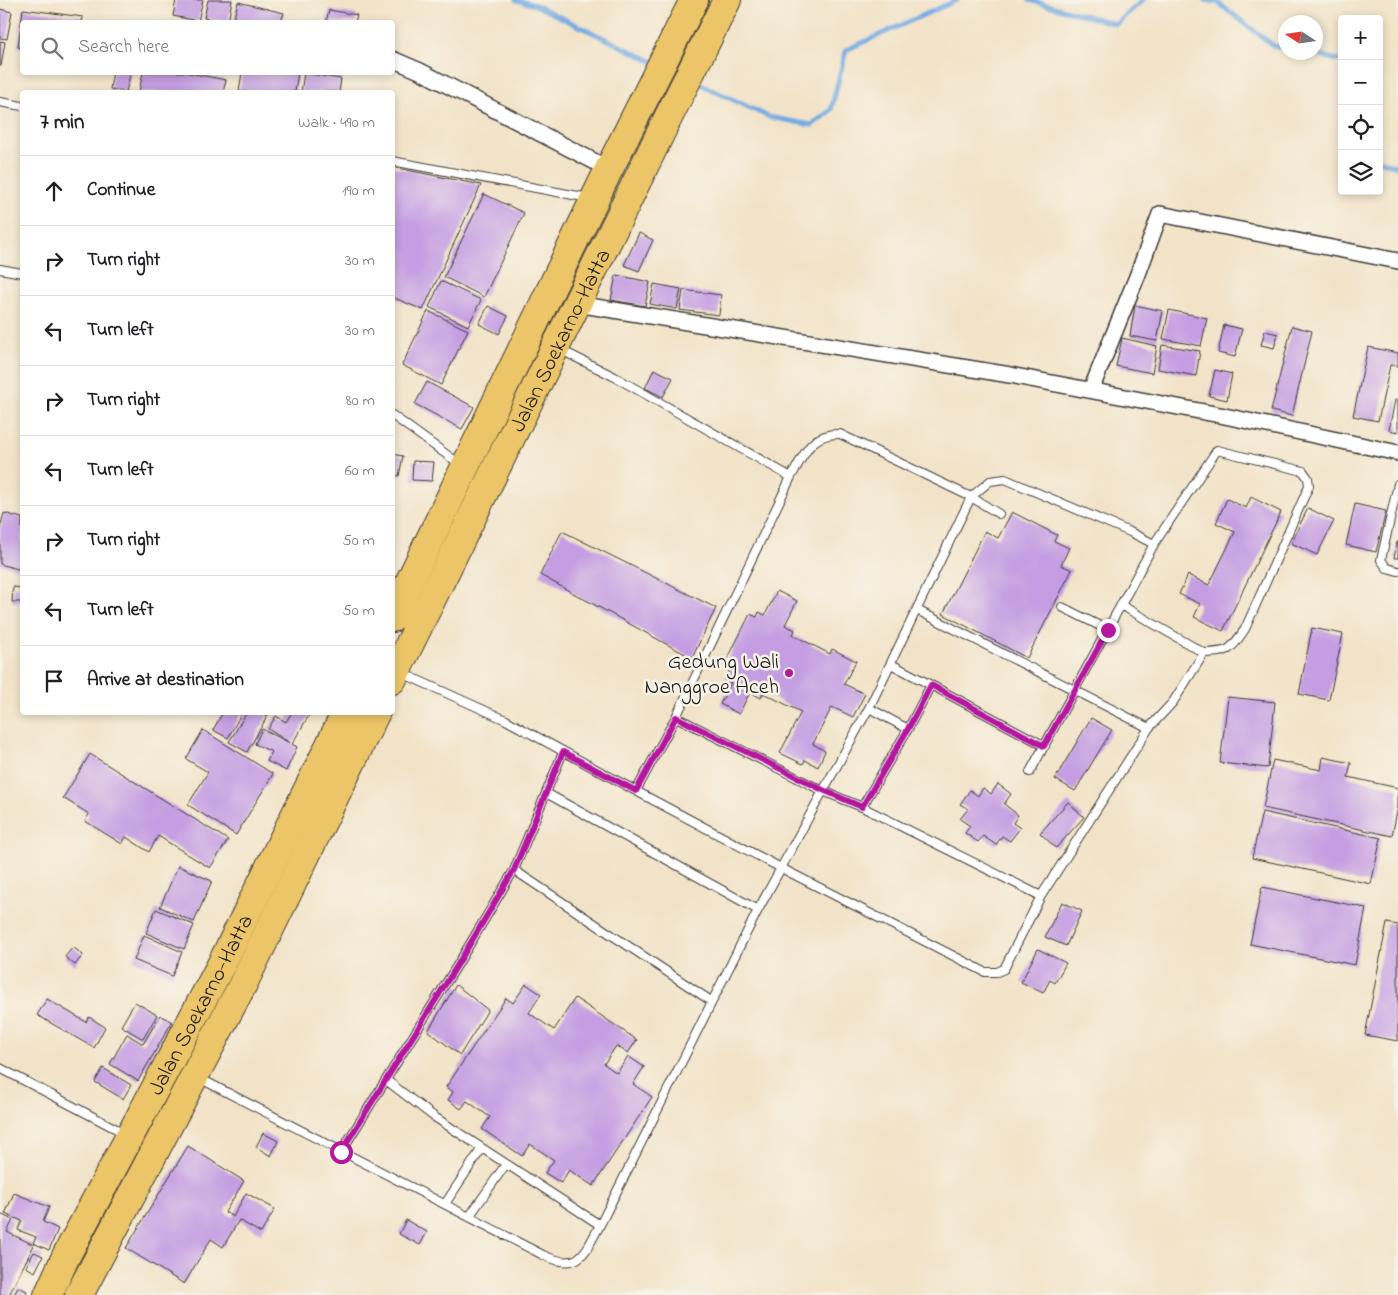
<!DOCTYPE html>
<html lang="en">
<head>
<meta charset="utf-8">
<style>
  :root { --surface:#fff; --page:#f6f6f6; --text:#202124; --muted:#757577; --line:#e0e0e0 }
  body { margin:0; font-family:"Indie Flower",sans-serif; background:var(--page); color:var(--text) }
  .controls { position:absolute; right:15px; top:15px; display:grid; overflow:hidden; border-radius:5px; box-shadow:0 2px 8px #0003 }
  .controls button { width:45px; height:45px; display:grid; place-items:center; padding:0; border:0; border-bottom:1px solid var(--line); background:var(--surface); color:var(--text); font:25px sans-serif }
  .compass { position:absolute; left:1278px; top:15px; width:45px; height:45px; border-radius:50%; background:var(--surface); box-shadow:0 2px 8px #0003; rotate:282deg }
  .stop { position:absolute; width:15px; height:15px; margin:-11px; border:4px solid #b5179e; border-radius:50%; background:#fff }
  .stop.end { background:#b5179e; border-color:#fff; box-shadow:0 1px 5px #0008 }
  .list { margin:0; padding:0; list-style:none }
  h2 { display:flex; justify-content:space-between; align-items:center; height:65px; margin:0; padding:0 20px; font-size:21px }
  h2 small { font-size:16px; font-weight:400; color:var(--muted) }
  .list li { display:grid; grid-template-columns:32px 1fr auto; gap:15px; align-items:center; box-sizing:border-box; height:70px; padding:0 20px; border-top:1px solid var(--line) }
  .list b { display:block; font-size:19px; white-space:nowrap }
  .list em { font-size:16px; font-style:normal; color:var(--muted) }
  .icon { flex:none; width:28px; height:28px; fill:none; stroke:currentColor; stroke-width:2; stroke-linecap:round; stroke-linejoin:round }
  .map { position:relative; flex:none; width:1398px; height:1295px; overflow:hidden }
  .search { position:absolute; background:var(--surface); box-shadow:0 2px 8px #0003; left:20px; top:20px; width:375px; height:55px; display:flex; align-items:center; gap:12px; box-sizing:border-box; padding:0 18px; border-radius:5px; color:var(--muted); font-size:19px }
  .panel { position:absolute; background:var(--surface); box-shadow:0 2px 8px #0003; left:20px; top:90px; width:375px; height:625px; border-radius:5px }
  .map>svg:first-child { display:block }
</style>
</head>
<body>
<div class="map">
<svg width="1398" height="1295" viewBox="0 0 1398 1295">
  <rect width="100%" height="100%" fill="#f7f3e8"/>
  <filter id="ink" filterUnits="userSpaceOnUse"><feTurbulence type="fractalNoise" baseFrequency=".02" numOctaves="2"/><feDisplacementMap in="SourceGraphic" scale="10" xChannelSelector="R" yChannelSelector="G"/><feConvolveMatrix kernelMatrix="1 2 1 2 8 2 1 2 1" color-interpolation-filters="sRGB"/></filter>
  <filter id="wash" filterUnits="userSpaceOnUse"><feTurbulence type="fractalNoise" baseFrequency=".0096" numOctaves="4" result="noise"/><feDisplacementMap in="SourceGraphic" scale="20" xChannelSelector="R" yChannelSelector="G"/><feGaussianBlur stdDeviation="1.12" result="paint"/><feColorMatrix in="noise" values="0 0 0 0 0 0 0 0 0 0 0 0 0 0 0 0 0 1.4 0 .05"/><feComposite in="paint" operator="in"/></filter>
  <g filter="url(#wash)">
    <rect width="100%" height="100%" fill="#f2e3c8"/>
    <g fill="none" stroke-linecap="round" stroke-linejoin="round">
      <!-- stream -->
      <path stroke="#74aae2" stroke-width="5" d="M 516,0 L 535,5 L 654,62
        M 1029,0 L 1116,24 L 1143,0
        M 1205,0 L 1217,2 L 1274,46 L 1286,49
        M 1304,52 L 1342,61
        M 696,82 L 769,117 L 812,125 L 831,110 L 846,50 L 957,0
        M 1379,160 L 1398,167"/>
    </g>
    <g id="blocks">
      <!-- building -->
      <path fill="#c49de2" d="M 176,0 L 203,0 L 198,21 L 173,16 Z
        M 208,0 L 232,0 L 228,22 L 204,18 Z
        M 238,2 L 284,13 L 281,22 L 233,22 Z
        M 0,9 L 12,12 L 7,39 L 0,38 Z
        M 23,9 L 83,17 L 82,22 L 22,22 L 22,48 L 18,47 Z
        M 329,10 L 357,15 L 355,22 L 326,22 Z
        M 0,41 L 5,42 L 1,66 L 0,66 Z
        M 113,72 L 131,72 L 126,92 L 110,89 Z
        M 143,72 L 184,72 L 226,80 L 223,92 L 139,92 Z
        M 242,72 L 298,72 L 295,92 L 239,92 Z
        M 304,73 L 341,79 L 339,92 L 301,92 Z
        M 392,167 L 481,185 L 423,310 L 392,297 Z
        M 484,194 L 524,213 L 484,297 L 444,277 Z
        M 639,233 L 653,240 L 639,271 L 624,265 Z
        M 616,275 L 650,282 L 645,306 L 611,300 Z
        M 441,281 L 481,300 L 468,326 L 429,307 Z
        M 654,284 L 681,289 L 677,309 L 650,304 Z
        M 683,290 L 721,295 L 719,315 L 680,310 Z
        M 1135,305 L 1163,311 L 1157,341 L 1130,336 Z
        M 488,306 L 508,316 L 499,334 L 479,324 Z
        M 1169,310 L 1207,318 L 1201,346 L 1163,339 Z
        M 428,311 L 468,330 L 441,385 L 402,365 Z
        M 1224,325 L 1242,329 L 1235,357 L 1218,353 Z
        M 1292,326 L 1312,331 L 1292,416 L 1271,411 Z
        M 1265,331 L 1278,334 L 1274,348 L 1261,345 Z
        M 1122,338 L 1157,346 L 1152,373 L 1116,366 Z
        M 1162,345 L 1200,351 L 1196,376 L 1158,369 Z
        M 1368,347 L 1398,353 L 1398,366 L 1390,365 L 1378,421 L 1353,416 Z
        M 654,369 L 673,378 L 663,397 L 645,388 Z
        M 1215,370 L 1232,374 L 1227,400 L 1209,396 Z
        M 427,382 L 474,407 L 462,429 L 415,404 Z
        M 1395,400 L 1398,400 L 1398,432 L 1389,430 Z
        M 392,454 L 403,456 L 399,476 L 392,475 Z
        M 413,461 L 434,462 L 432,481 L 412,480 Z
        M 1251,497 L 1281,512 L 1223,631 L 1194,617 L 1200,604 L 1179,594 L 1188,575 L 1209,585 L 1235,532 L 1216,523 L 1227,499 L 1246,508 Z
        M 1355,504 L 1386,511 L 1376,552 L 1346,545 Z
        M 1308,508 L 1334,521 L 1317,555 L 1291,543 Z
        M 1012,512 L 1057,535 L 1054,541 L 1069,548 L 1061,565 L 1072,570 L 1027,658 L 943,614 L 985,531 L 998,538 Z
        M 4,513 L 22,518 L 21,570 L 0,564 L 0,528 Z
        M 562,531 L 716,608 L 692,658 L 540,575 Z
        M 1397,542 L 1398,542 L 1398,558 L 1394,558 Z
        M 13,587 L 22,588 L 22,602 L 12,602 Z
        M 777,591 L 797,601 L 785,625 L 795,630 L 793,635 L 830,654 L 832,649 L 856,661 L 844,684 L 865,694 L 853,717 L 832,707 L 813,744 L 825,751 L 818,767 L 805,760 L 803,764 L 780,753 L 801,712 L 763,693 L 761,698 L 750,692 L 739,714 L 720,704 L 731,683 L 725,680 L 732,665 L 726,662 L 750,614 L 757,617 L 759,612 L 765,615 Z
        M 1312,628 L 1343,634 L 1329,700 L 1299,694 Z
        M 1228,697 L 1275,702 L 1268,768 L 1220,763 Z
        M 223,712 L 242,712 L 228,738 L 213,730 Z
        M 247,712 L 264,712 L 268,715 L 247,752 L 229,742 Z
        M 292,712 L 311,712 L 292,744 L 297,747 L 286,771 L 267,761 L 272,752 L 255,744 L 262,729 L 290,743 L 268,729 L 276,716 L 286,722 Z
        M 1091,718 L 1112,730 L 1075,791 L 1055,779 Z
        M 203,730 L 273,774 L 236,835 L 188,805 L 208,772 L 186,759 Z
        M 90,754 L 228,840 L 210,868 L 158,836 L 149,852 L 126,837 L 122,844 L 85,821 L 89,814 L 63,798 Z
        M 1323,757 L 1351,763 L 1348,777 L 1398,788 L 1398,806 L 1392,836 L 1263,808 L 1273,760 L 1321,770 Z
        M 998,784 L 1011,794 L 1004,804 L 1018,815 L 1013,823 L 1020,828 L 1010,841 L 1002,836 L 996,845 L 983,836 L 978,842 L 965,833 L 970,826 L 960,819 L 968,809 L 960,804 L 970,790 L 978,796 L 983,788 L 991,794 Z
        M 1068,802 L 1084,817 L 1056,848 L 1040,833 Z
        M 1262,812 L 1381,838 L 1371,884 L 1252,858 Z
        M 178,866 L 212,881 L 194,922 L 160,907 Z
        M 1262,887 L 1366,908 L 1355,965 L 1250,944 Z
        M 1062,902 L 1082,911 L 1066,946 L 1045,937 Z
        M 156,909 L 194,925 L 184,949 L 146,933 Z
        M 1387,923 L 1398,925 L 1398,1041 L 1365,1035 Z
        M 144,935 L 182,952 L 172,976 L 134,960 Z
        M 73,947 L 83,955 L 75,965 L 65,957 Z
        M 1038,949 L 1066,963 L 1055,983 L 1050,980 L 1043,993 L 1021,982 Z
        M 526,984 L 541,994 L 529,1013 L 554,1030 L 575,998 L 637,1040 L 628,1053 L 616,1046 L 604,1064 L 617,1073 L 628,1056 L 644,1067 L 633,1084 L 652,1097 L 593,1186 L 569,1170 L 561,1183 L 545,1173 L 554,1160 L 530,1144 L 522,1156 L 482,1129 L 490,1117 L 467,1101 L 461,1109 L 448,1100 L 453,1092 L 446,1087 L 506,998 L 513,1003 Z
        M 456,985 L 488,1010 L 460,1055 L 428,1031 Z
        M 47,999 L 86,1022 L 89,1017 L 105,1027 L 94,1048 L 37,1015 Z
        M 135,1002 L 157,1015 L 143,1039 L 121,1026 Z
        M 160,1015 L 172,1022 L 138,1081 L 110,1064 L 127,1034 L 143,1044 Z
        M 103,1068 L 131,1085 L 123,1099 L 95,1082 Z
        M 263,1133 L 278,1141 L 271,1156 L 256,1147 Z
        M 188,1146 L 244,1181 L 225,1212 L 233,1217 L 246,1193 L 275,1209 L 261,1233 L 239,1220 L 223,1247 L 211,1239 L 184,1284 L 126,1248 Z
        M 14,1193 L 49,1207 L 43,1222 L 58,1229 L 49,1250 L 33,1243 L 36,1237 L 18,1230 L 22,1221 L 5,1214 Z
        M 0,1214 L 13,1220 L 7,1232 L 34,1245 L 9,1295 L 0,1295 Z
        M 406,1220 L 427,1232 L 420,1245 L 399,1234 Z
        M 34,1252 L 43,1256 L 35,1272 L 26,1267 Z
        M 18,1287 L 27,1291 L 25,1295 L 14,1295 Z"/>
    </g>
  </g>
  <g filter="url(#ink)">
    <use href="#blocks" fill-opacity="0" stroke="#3c3a36" stroke-width="1"/>
    <g fill="none" stroke-linecap="round" stroke-linejoin="round">
      <defs>
        <path id="lane" d="M 0,102 L 22,106
          M 392,161 L 589,198
          M 0,269 L 22,273
          M 559,349 L 615,377 L 791,477
          M 392,415 L 461,465
          M 1398,484 L 1381,560 L 1387,568 L 1398,571
          M 999,514 L 971,497 L 990,481 L 1005,479 L 1130,532 L 1154,544
          M 1121,605 L 1204,653 L 1173,702 L 1149,728
          M 1062,607 L 1108,630
          M 402,673 L 506,720 L 636,791 L 676,717 L 791,477 C 805,454 810,433 840,434 L 971,497 L 869,708 L 823,791 L 676,717
          M 931,685 L 1045,746
          M 869,708 L 908,729
          M 1030,772 L 1154,544 L 1217,450 L 1303,471 L 1308,478 L 1309,486 L 1245,629 C 1230,651 1230,652 1204,653
          M 636,791 L 781,868 L 985,972 L 997,972 L 1004,969 L 1041,896 L 1149,728 L 917,610
          M 546,793 L 758,910
          M 862,807 L 908,729 L 931,685 L 891,664
          M 514,870 L 711,1001
          M 0,1068 L 126,1134
          M 199,1078 L 543,1255 C 580,1272 584,1254 600,1225 L 758,910 L 823,791 L 862,807 L 1041,896
          M 386,1080 L 433,1116 L 600,1225
          M 341,1152 L 458,964 L 514,870 L 563,752
          M 445,1204 L 482,1148
          M 469,1217 L 506,1164"/>
        <path id="street" d="M 392,59 L 420,71 L 609,169
          M 577,304 L 1010,375 L 1220,415 L 1398,453
          M 1091,390 L 1138,274 L 1160,214 L 1398,261"/>
        <g id="highway">
          <path d="M 392,618 L 609,169 L 694,0"/>
          <path id="s1" d="M 392,680 L 667,120 L 727,0"/>
          <path id="s2" d="M 48,1295 L 66,1256 L 222,963 L 346,712"/>
          <path d="M 79,1295 L 243,984 L 376,712"/>
        </g>
      </defs>
      <!-- lane casing -->
      <use href="#lane" stroke="#3c3a36" stroke-width="10"/>
      <!-- street casing -->
      <use href="#street" stroke="#3c3a36" stroke-width="18"/>
      <!-- highway casing -->
      <use href="#highway" stroke="#3c3a36" stroke-width="30"/>
      <!-- lane -->
      <use href="#lane" stroke="#fff" stroke-width="8"/>
      <!-- street -->
      <use href="#street" stroke="#fff" stroke-width="15"/>
      <!-- highway -->
      <use href="#highway" stroke="#ecc569" stroke-width="28"/>
    </g>
  </g>
  <g fill="none" stroke-linecap="round" stroke-linejoin="round" filter="url(#ink)">
    <!-- route -->
    <path stroke="#b5179e" stroke-width="6" d="M 341,1152 L 458,964 L 514,870 L 563,752 L 636,791 L 676,717 L 823,790 L 862,807 L 908,729 L 931,685 L 1044,746 L 1108,630"/>
  </g>
  <!-- markers -->
  <circle fill="#b5179e" stroke="#f7f3e8" stroke-width="2" cx="789" cy="673" r="5"/>
  <g text-anchor="middle" stroke-width="5" stroke-linejoin="round" paint-order="stroke">
    <!-- street labels -->
    <g font-size="22" fill="#1c1c1c" stroke="#f7f3e8">
      <text dy="8" stroke="none"><textPath href="#s1" startOffset="379">Jalan Soekarno-Hatta</textPath></text>
      <text dy="8" stroke="none"><textPath href="#s2" startOffset="328">Jalan Soekarno-Hatta</textPath></text>
    </g>
    <!-- poi labels -->
    <g font-size="22" fill="#1c1c1c" stroke="#f7f3e8" text-anchor="end">
      <text x="779" y="668">Gedung Wali<tspan x="779" dy="25">Nanggroe Aceh</tspan></text>
    </g>
  </g>
</svg>
<div class="controls">
<button>+</button>
<button>−</button>
<button><svg class="icon" aria-label="locate" viewBox="0 0 24 24"><circle cx="12" cy="12" r="6"/><path d="M12 2v4M12 18v4M2 12h4M18 12h4"/></svg></button>
<button><svg class="icon" aria-label="layers" viewBox="0 0 24 24"><path d="M12 4l9 5-9 5-9-5zM3 14l9 5 9-5"/></svg></button>
</div>
<svg class="compass" viewBox="-18 -18 36 36"><path d="M0-13l5 13h-10z" fill="#e53935"/><path d="M0 13l5-13h-10z" fill="#757577"/></svg>
<div class="stop" style="left:341px;top:1152px"></div>
<div class="stop end" style="left:1108px;top:630px"></div>
<div class="search"><svg class="icon" aria-label="search" viewBox="0 0 24 24"><circle cx="10" cy="10" r="6"/><path d="M15 15l6 6"/></svg>Search here</div>
<section class="panel">
<h2>7 min<small>Walk · 490 m</small></h2>
<ul class="list">
<li><svg class="icon" aria-label="ahead" viewBox="0 0 24 24"><path d="M12 20V5M6 11l6-6 6 6"/></svg><div><b>Continue</b></div><em>190 m</em></li>
<li><svg class="icon" aria-label="right" viewBox="0 0 24 24"><path d="M7 20v-9h11M14 6l5 5-5 5"/></svg><div><b>Turn right</b></div><em>30 m</em></li>
<li><svg class="icon" aria-label="left" viewBox="0 0 24 24"><path d="M17 20v-9H6M10 6l-5 5 5 5"/></svg><div><b>Turn left</b></div><em>30 m</em></li>
<li><svg class="icon" aria-label="right" viewBox="0 0 24 24"><path d="M7 20v-9h11M14 6l5 5-5 5"/></svg><div><b>Turn right</b></div><em>80 m</em></li>
<li><svg class="icon" aria-label="left" viewBox="0 0 24 24"><path d="M17 20v-9H6M10 6l-5 5 5 5"/></svg><div><b>Turn left</b></div><em>60 m</em></li>
<li><svg class="icon" aria-label="right" viewBox="0 0 24 24"><path d="M7 20v-9h11M14 6l5 5-5 5"/></svg><div><b>Turn right</b></div><em>50 m</em></li>
<li><svg class="icon" aria-label="left" viewBox="0 0 24 24"><path d="M17 20v-9H6M10 6l-5 5 5 5"/></svg><div><b>Turn left</b></div><em>50 m</em></li>
<li><svg class="icon" aria-label="arrive" viewBox="0 0 24 24"><path d="M6 21V4h12l-3 4 3 4H6"/></svg><div><b>Arrive at destination</b></div></li>
</ul>
</section>
</div>
</body>
</html>
